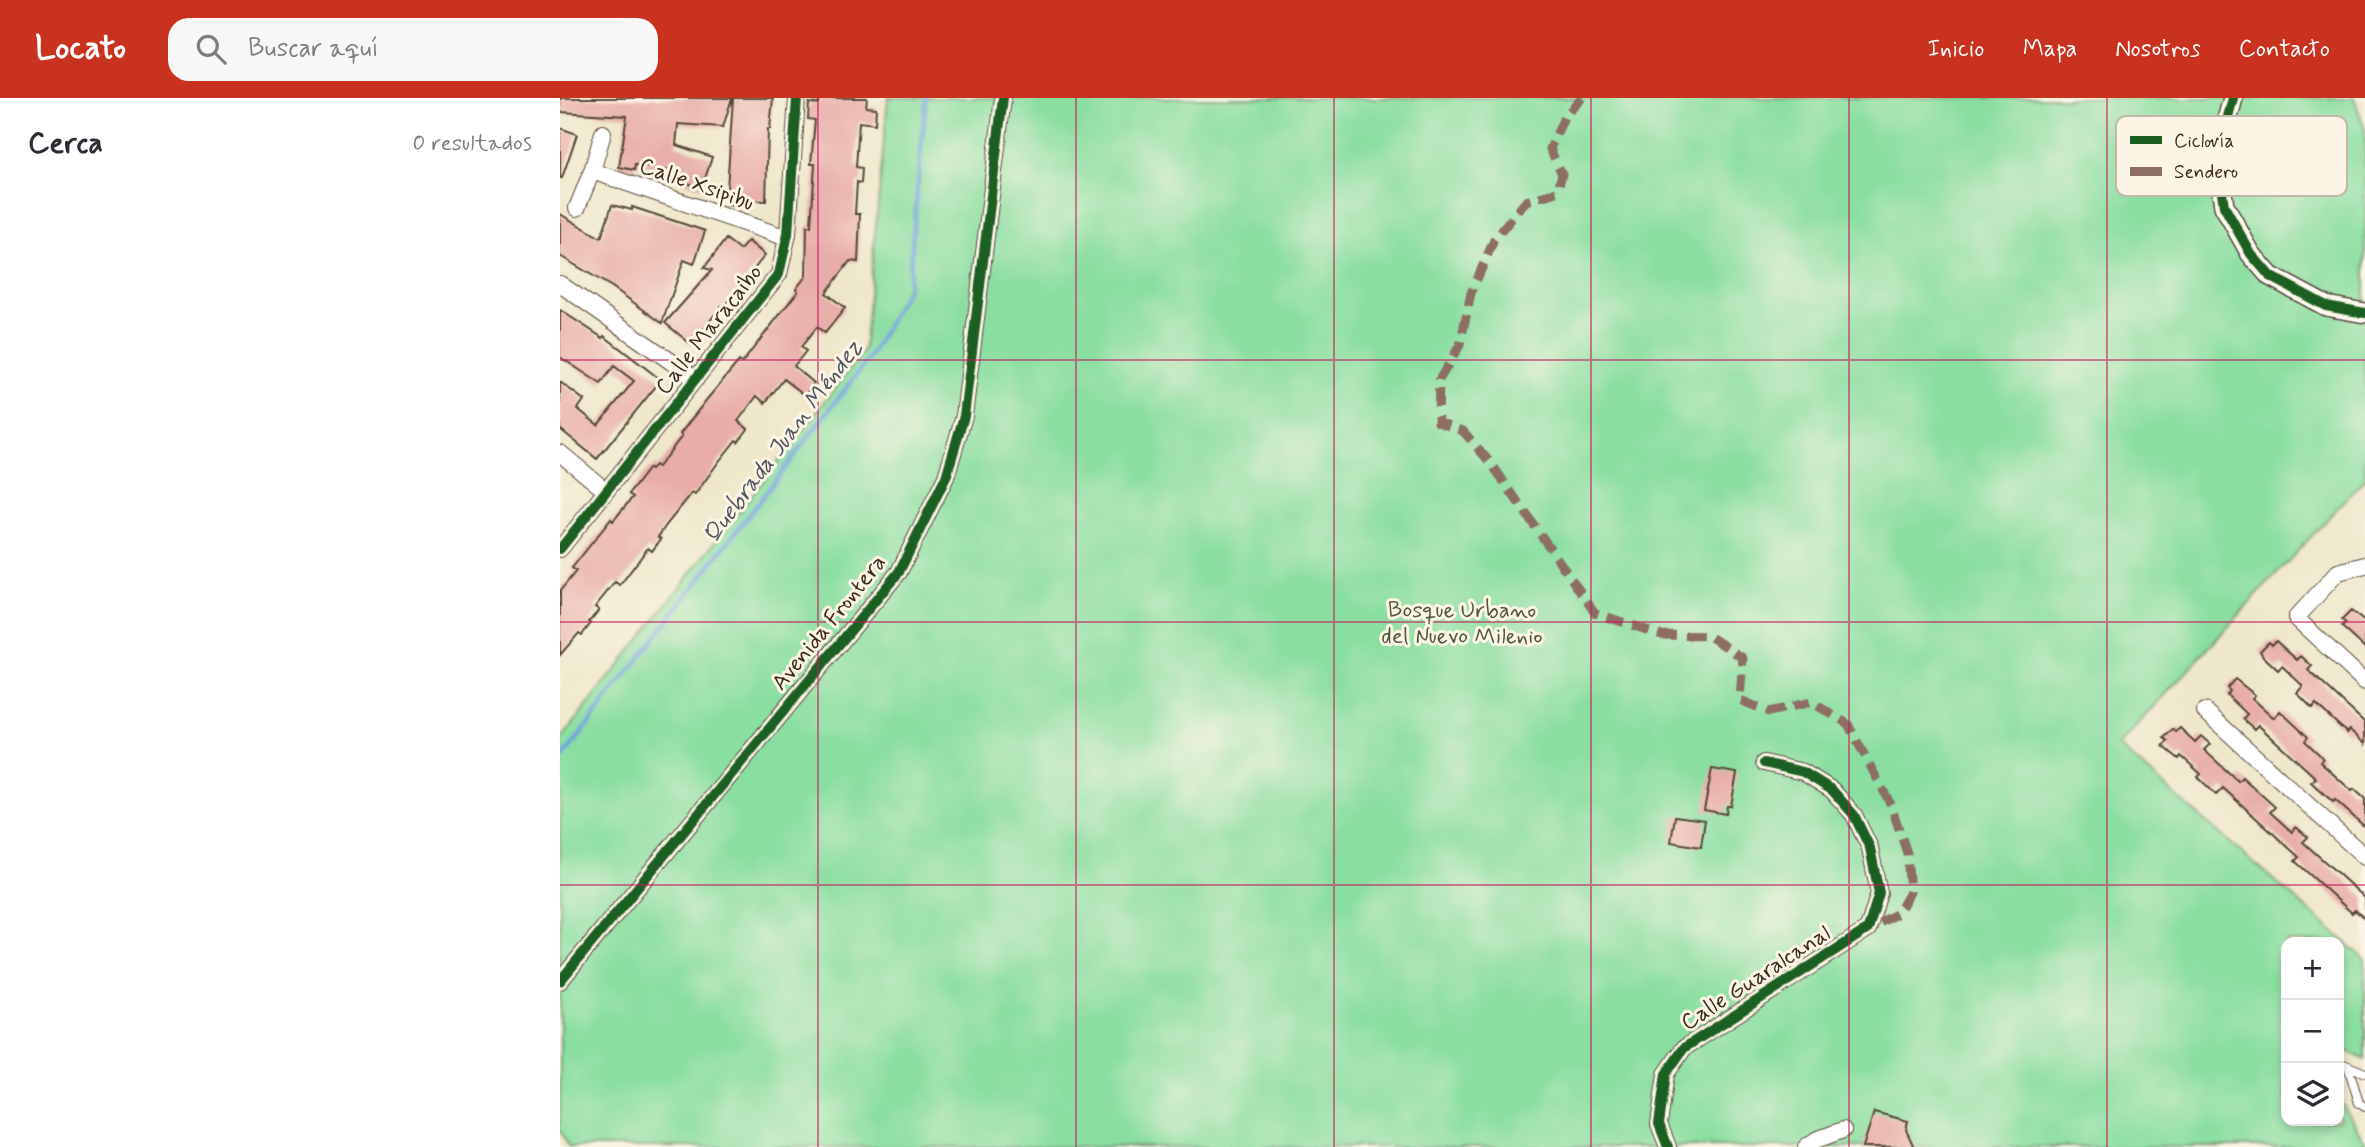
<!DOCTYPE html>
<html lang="es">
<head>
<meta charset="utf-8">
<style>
  :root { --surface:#fff; --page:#f7f7f7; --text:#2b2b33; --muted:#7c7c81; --line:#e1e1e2; --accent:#c8321e }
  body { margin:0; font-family:Mynerve,sans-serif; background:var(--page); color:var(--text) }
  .controls { position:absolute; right:21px; bottom:21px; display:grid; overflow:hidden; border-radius:14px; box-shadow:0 4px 10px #0003 }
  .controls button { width:63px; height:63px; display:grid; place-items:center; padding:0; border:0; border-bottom:2px solid var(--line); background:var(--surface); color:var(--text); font:35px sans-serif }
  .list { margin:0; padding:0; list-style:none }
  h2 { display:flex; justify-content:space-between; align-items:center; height:91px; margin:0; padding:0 28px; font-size:30px }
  h2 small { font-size:23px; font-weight:400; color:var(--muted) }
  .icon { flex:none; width:38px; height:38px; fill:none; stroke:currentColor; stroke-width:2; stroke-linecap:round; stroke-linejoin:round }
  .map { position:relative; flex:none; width:1805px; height:1049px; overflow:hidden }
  header { display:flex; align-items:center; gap:42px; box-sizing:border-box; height:98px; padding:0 35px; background:var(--accent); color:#fff }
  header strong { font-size:33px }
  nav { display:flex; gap:38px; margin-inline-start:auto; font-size:24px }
  .search { width:490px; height:63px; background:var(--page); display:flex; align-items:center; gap:18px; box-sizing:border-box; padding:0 24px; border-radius:21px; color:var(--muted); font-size:26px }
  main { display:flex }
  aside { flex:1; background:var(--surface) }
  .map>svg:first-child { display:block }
</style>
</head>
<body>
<header>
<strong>Locato</strong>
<div class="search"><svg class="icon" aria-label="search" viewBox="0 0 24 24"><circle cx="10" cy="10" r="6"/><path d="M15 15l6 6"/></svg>Buscar aquí</div>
<nav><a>Inicio</a><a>Mapa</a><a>Nosotros</a><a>Contacto</a></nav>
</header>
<main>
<aside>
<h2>Cerca<small>0 resultados</small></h2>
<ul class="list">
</ul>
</aside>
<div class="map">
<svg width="1805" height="1049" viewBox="0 0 1805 1049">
  <rect width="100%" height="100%" fill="#fcf5e5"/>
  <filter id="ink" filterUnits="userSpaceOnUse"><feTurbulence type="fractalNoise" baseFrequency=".0143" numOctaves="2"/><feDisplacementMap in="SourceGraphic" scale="14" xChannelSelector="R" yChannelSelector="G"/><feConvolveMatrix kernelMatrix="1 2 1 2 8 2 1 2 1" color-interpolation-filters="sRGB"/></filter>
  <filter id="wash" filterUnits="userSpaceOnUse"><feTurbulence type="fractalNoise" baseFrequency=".00686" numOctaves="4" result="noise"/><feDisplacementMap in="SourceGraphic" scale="28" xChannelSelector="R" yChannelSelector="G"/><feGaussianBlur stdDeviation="1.57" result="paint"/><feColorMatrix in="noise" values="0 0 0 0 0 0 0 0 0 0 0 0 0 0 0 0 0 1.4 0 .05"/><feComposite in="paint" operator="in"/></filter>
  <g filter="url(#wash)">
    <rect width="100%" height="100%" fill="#eee7ca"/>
    <!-- green -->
    <path fill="#89dea0" stroke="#62845f" stroke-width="2" d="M 328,0 L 1794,0 L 1805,32 L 1805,380 L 1558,648 L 1805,861 L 1805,962 L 1779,949 L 1779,844 L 1726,844 L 1726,1023 L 1779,1023 L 1779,1001 L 1805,1044 L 1805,1049 L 9,1049 L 0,1031 L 0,643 L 304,253 Z"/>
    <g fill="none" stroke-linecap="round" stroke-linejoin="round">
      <!-- stream -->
      <path stroke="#71a1db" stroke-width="4.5" d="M 0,663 L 310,259 L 348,189 L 366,0"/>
    </g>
    <g id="blocks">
      <!-- building -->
      <path fill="#e8ada8" d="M 0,0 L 172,0 L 163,29 L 118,26 L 116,47 L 152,59 L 142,90 L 112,80 L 113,76 L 111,75 L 111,73 L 75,67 L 74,72 L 59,69 L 67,18 L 0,14 Z
        M 173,0 L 213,0 L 210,31 L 208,31 L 206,103 L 182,102 L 182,108 L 166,107 Z
        M 260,0 L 307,0 L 306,9 L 316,10 L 315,26 L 299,24 L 296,69 L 302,70 L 301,85 L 297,84 L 295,116 L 300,116 L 298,164 L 290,163 L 266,195 L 285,210 L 265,235 L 257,229 L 241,249 L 246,253 L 234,268 L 254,285 L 245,297 L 224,281 L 205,305 L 197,298 L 178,323 L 188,331 L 178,344 L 176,342 L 157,366 L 135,397 L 132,395 L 107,426 L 98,439 L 101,441 L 92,453 L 88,450 L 60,487 L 55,484 L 35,509 L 39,512 L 29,524 L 31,525 L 22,537 L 19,535 L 0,557 L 0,493 L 16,473 L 12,470 L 51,421 L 53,423 L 73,399 L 69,396 L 89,370 L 91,372 L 95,367 L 98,369 L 122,338 L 120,336 L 148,300 L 179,263 L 182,265 L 238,193 L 236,191 L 246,178 L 247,128 L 251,128 L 255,66 L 251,66 L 255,22 L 248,21 L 249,5 L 259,6 Z
        M 0,30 L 17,36 L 2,80 L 0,80 Z
        M 52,107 L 72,112 L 72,109 L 145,133 L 134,166 L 124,162 L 102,225 L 52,189 L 0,158 L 0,116 L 41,140 Z
        M 166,141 L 180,152 L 188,143 L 205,157 L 176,194 L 163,209 L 161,208 L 132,247 L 105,225 L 152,172 L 144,170 Z
        M 0,212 L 43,240 L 44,238 L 101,282 L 37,361 L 0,331 L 0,284 L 24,302 L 18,311 L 38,327 L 74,283 L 54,268 L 41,286 L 0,259 Z
        M 1791,513 L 1805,524 L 1805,550 L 1782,529 L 1786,525 L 1782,522 Z
        M 1716,543 L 1737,562 L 1741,558 L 1752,568 L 1748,572 L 1805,625 L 1805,646 L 1790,632 L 1787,635 L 1756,606 L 1752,610 L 1737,595 L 1743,588 L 1722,568 L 1718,572 L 1703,558 L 1700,553 L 1709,544 L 1712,547 Z
        M 1675,581 L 1695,597 L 1692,600 L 1714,620 L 1720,613 L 1748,639 L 1745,643 L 1763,660 L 1760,664 L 1792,693 L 1794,691 L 1805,701 L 1805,729 L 1775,702 L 1773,704 L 1751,684 L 1756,680 L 1698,627 L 1694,631 L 1683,621 L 1687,616 L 1667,597 L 1670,593 L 1667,590 Z
        M 1620,630 L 1635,644 L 1641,638 L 1650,646 L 1644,652 L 1678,683 L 1682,679 L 1715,709 L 1710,714 L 1732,734 L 1736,729 L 1748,739 L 1743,744 L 1805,800 L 1805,821 L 1795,812 L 1792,815 L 1735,763 L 1739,759 L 1663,690 L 1656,697 L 1638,679 L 1641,676 L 1621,658 L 1619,661 L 1603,648 L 1608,643 L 1604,640 L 1613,631 L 1616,634 Z
        M 1152,671 L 1177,675 L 1171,708 L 1167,708 L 1166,716 L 1144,712 Z
        M 1115,718 L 1145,722 L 1141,749 L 1111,744 Z
        M 1314,1014 L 1348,1023 L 1346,1032 L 1354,1049 L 1303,1049 Z"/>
    </g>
  </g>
  <g filter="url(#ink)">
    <use href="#blocks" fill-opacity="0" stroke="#564638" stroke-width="2"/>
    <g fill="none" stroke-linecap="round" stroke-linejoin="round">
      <defs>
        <path id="service" d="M 1779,964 L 1805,975
          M 1788,968 L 1799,1005 L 1805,1009"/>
        <path id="minor" d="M 32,73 L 227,140
          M 17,110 L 32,73 L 43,35
          M 0,186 L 136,281
          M 0,355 L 46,393
          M 0,451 L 219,176 L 228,136 L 237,0
          M 1805,467 L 1778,474 L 1736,520 L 1805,584
          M 1645,613 L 1805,759
          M 0,883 L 339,474 L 386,379 L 404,318 L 443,0
          M 1108,1049 L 1099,1026 L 1106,976 L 1124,950 L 1308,831 L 1319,795 L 1310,750 L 1294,717 L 1272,692 L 1243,674 L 1204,665
          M 1246,1049 L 1256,1042 L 1283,1032"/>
        <path id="tertiary" d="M 1673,0 L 1657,60 L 1664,108 L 1691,156 L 1710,178 L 1766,208 L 1805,215"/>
      </defs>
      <!-- service casing -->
      <use href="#service" stroke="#564638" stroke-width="10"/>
      <!-- minor casing -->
      <use href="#minor" stroke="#564638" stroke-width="18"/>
      <!-- tertiary casing -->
      <use href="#tertiary" stroke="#564638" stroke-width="22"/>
      <!-- service -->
      <use href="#service" stroke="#fff" stroke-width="8"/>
      <!-- minor -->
      <use href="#minor" stroke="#fff" stroke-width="16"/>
      <!-- tertiary -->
      <use href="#tertiary" stroke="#fff" stroke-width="19"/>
      <!-- quiet -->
      <path stroke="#8d6e63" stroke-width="9" stroke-dasharray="18 9" stroke-linecap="butt" d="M 1022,0 L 1004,19 L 990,51 L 1002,76 L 997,94 L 966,103 L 934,142 L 911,195 L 900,247 L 879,282 L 878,324 L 903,333 L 933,368 L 1035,515 L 1102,537 L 1149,538 L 1183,560 L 1180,602 L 1209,614 L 1251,604 L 1288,626 L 1331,707 L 1347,755 L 1350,794 L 1338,815 L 1308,831"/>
      <defs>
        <path id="cycleway" d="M 1673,0 L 1657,60 L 1664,108 L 1691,156 L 1710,178 L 1766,208 L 1805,215
          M 0,451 L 219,176 L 228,136 L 237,0
          M 0,883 L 339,474 L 386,379 L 404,318 L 443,0
          M 1108,1049 L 1099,1026 L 1106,976 L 1124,950 L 1308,831 L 1319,795 L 1310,750 L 1294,717 L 1272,692 L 1243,674 L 1204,665"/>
      </defs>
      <!-- cycleway casing -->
      <use href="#cycleway" stroke="#fcf5e5" stroke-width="15"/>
      <!-- cycleway -->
      <use href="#cycleway" stroke="#1b5e20" stroke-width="10"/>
    </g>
  </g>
  <!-- grid -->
  <path fill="none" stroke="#c2185b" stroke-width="2" stroke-opacity="0.55" d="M 258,0 L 258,1049M 516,0 L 516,1049M 774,0 L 774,1049M 1031,0 L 1031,1049M 1289,0 L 1289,1049M 1547,0 L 1547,1049M 0,262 L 1805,262M 0,524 L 1805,524M 0,787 L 1805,787"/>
  <g text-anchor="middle" stroke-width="6" stroke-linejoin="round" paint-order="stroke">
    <!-- street labels -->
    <g font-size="23" fill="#3b2a1e" stroke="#fcf5e5">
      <text transform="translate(137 85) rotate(19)" y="8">Calle Xsipibu</text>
      <text transform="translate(148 231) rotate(-52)" y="8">Calle Maracaibo</text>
      <text transform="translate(268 524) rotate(-51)" y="8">Avenida Frontera</text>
      <text transform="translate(1195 879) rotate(-33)" y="8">Calle Guaralcanal</text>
    </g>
    <!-- park labels -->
    <g font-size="23" fill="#4e573e" stroke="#fcf5e5">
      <text x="902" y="519">Bosque Urbano<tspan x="902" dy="26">del Nuevo Milenio</tspan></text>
    </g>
    <!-- water labels -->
    <g font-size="24" font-style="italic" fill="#4e5460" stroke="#fcf5e5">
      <text transform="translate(222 343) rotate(-53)" y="8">Quebrada Juan Méndez</text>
    </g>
  </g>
  <!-- legend -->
  <rect x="1556" y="18" width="231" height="80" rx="10" fill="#fcf5e5" stroke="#c2b8a9" stroke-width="2"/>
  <rect x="1570" y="38" width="32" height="8" fill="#1b5e20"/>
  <rect x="1570" y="69" width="32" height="9" fill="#8d6e63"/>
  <g font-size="19" fill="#3b2a1e">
    <text x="1614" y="49">Ciclovía</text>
    <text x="1614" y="80">Sendero</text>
  </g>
</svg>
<div class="controls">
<button>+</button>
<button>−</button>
<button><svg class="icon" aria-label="layers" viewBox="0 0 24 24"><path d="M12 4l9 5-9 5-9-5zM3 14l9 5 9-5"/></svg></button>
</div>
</div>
</main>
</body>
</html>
